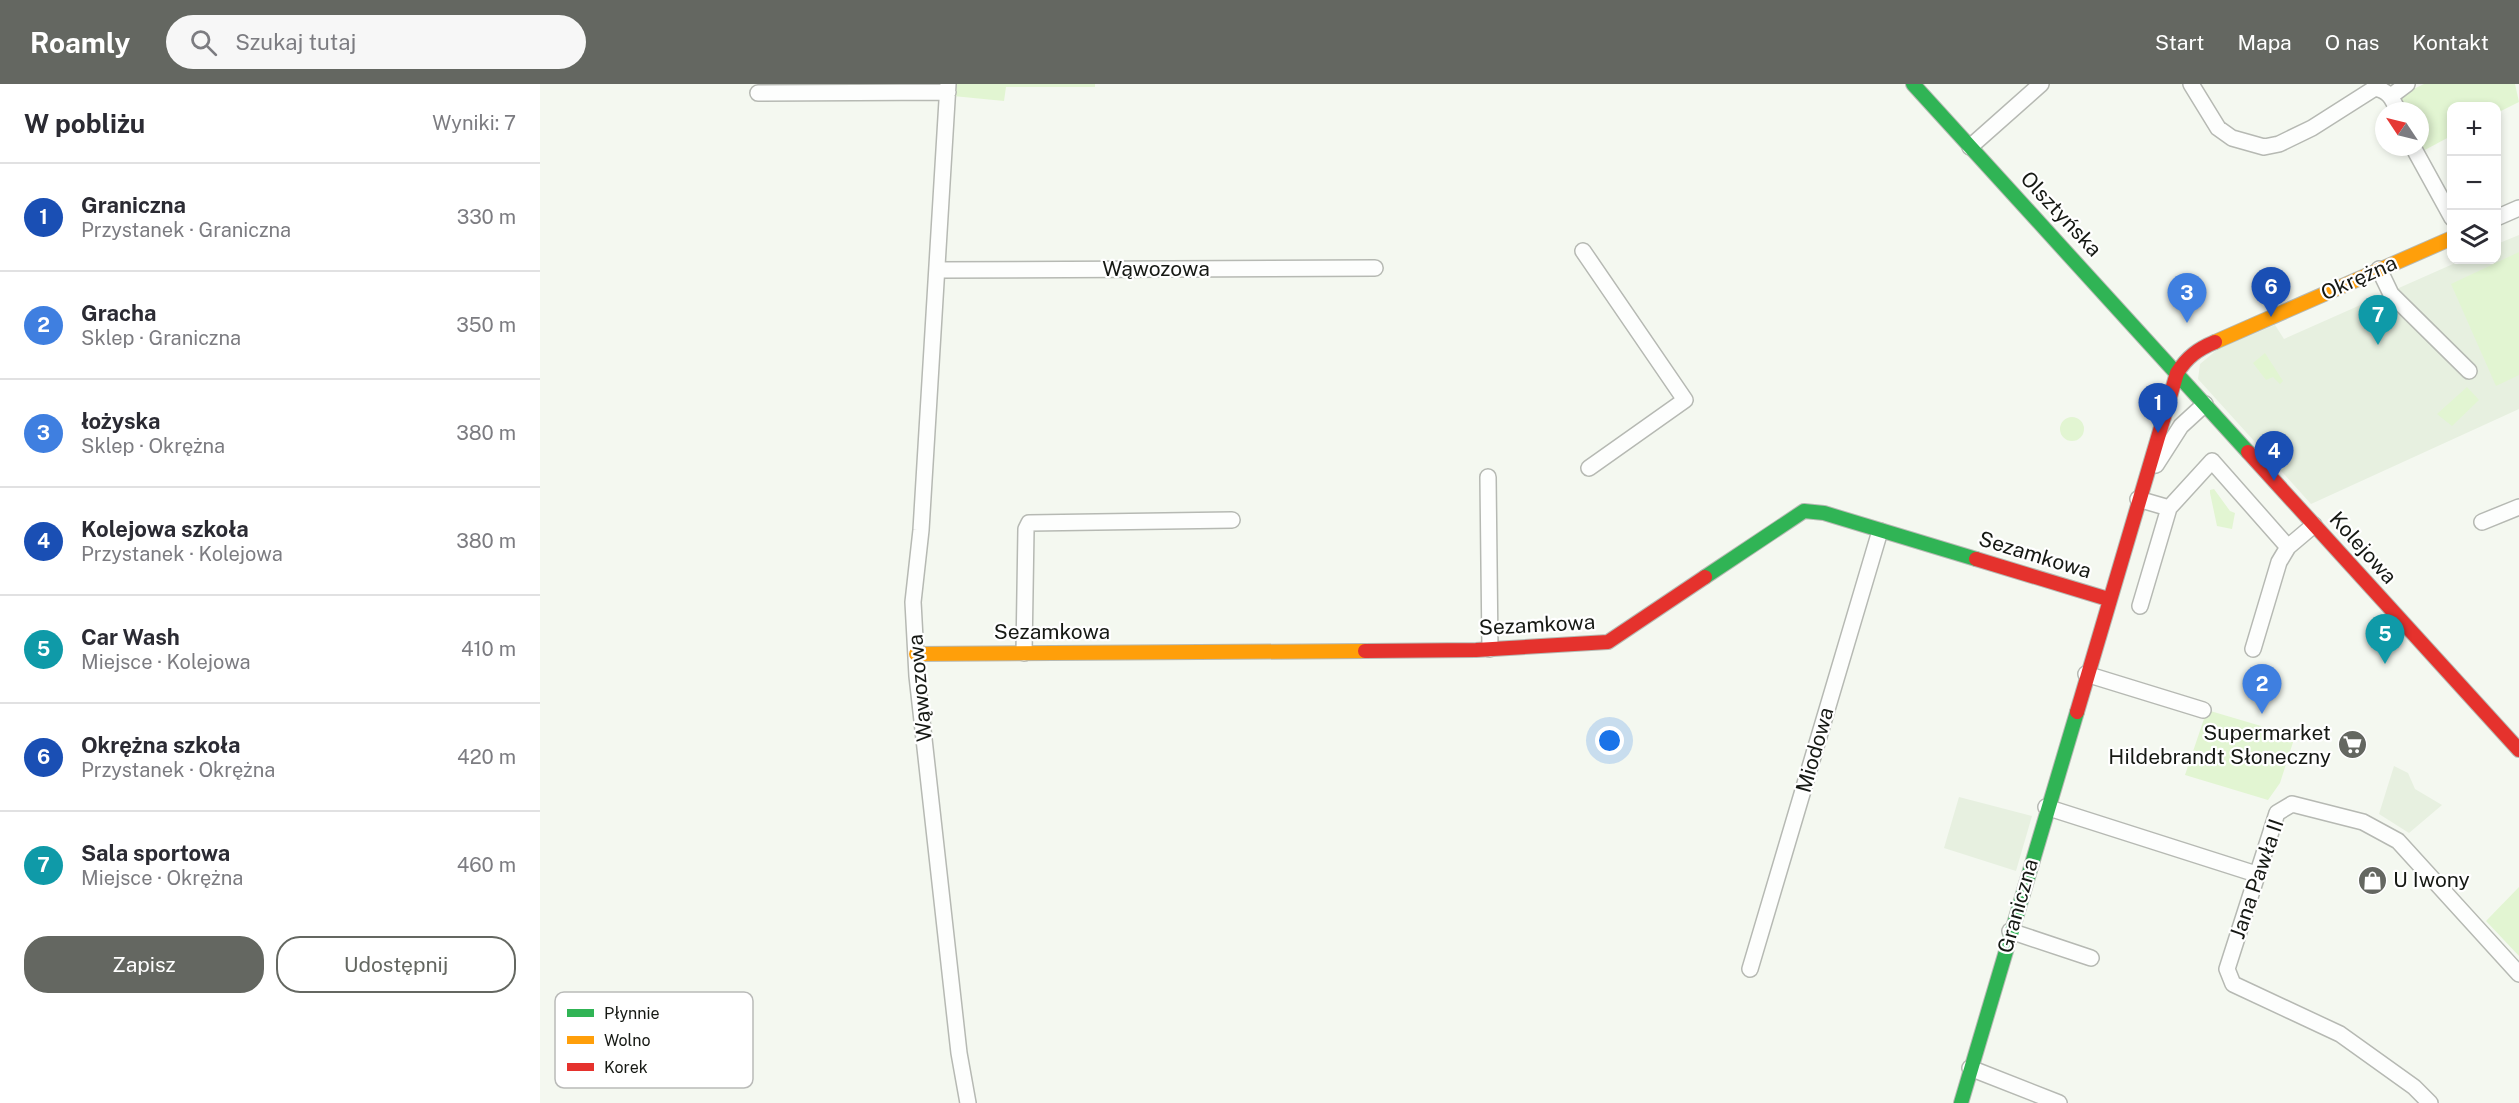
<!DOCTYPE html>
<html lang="pl">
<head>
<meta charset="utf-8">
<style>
  :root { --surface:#fff; --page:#f7f7f7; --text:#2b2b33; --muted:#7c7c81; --line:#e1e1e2; --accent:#646761 }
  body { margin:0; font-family:"Public Sans",sans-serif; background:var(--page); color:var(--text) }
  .controls { position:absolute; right:18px; top:18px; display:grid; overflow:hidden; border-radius:12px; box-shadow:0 3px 9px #0003 }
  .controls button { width:54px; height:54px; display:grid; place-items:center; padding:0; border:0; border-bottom:2px solid var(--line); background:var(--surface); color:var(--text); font:30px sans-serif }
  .compass { position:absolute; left:1835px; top:18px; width:54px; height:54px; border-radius:50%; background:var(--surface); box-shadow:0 3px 9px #0003; rotate:305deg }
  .you { position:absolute; left:1070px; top:657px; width:21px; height:21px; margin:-15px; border:4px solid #fff; border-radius:50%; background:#1a73e8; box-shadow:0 0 0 9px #1a73e833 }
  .badge { display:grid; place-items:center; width:39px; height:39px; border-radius:50%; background:var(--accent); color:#fff; font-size:20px; font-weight:700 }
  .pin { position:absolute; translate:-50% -50px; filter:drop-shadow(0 2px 3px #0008) }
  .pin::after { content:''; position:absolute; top:32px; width:21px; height:18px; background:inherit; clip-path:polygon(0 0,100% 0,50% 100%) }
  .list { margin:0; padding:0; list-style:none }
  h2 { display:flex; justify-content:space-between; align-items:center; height:78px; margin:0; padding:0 24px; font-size:26px }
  h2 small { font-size:20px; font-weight:400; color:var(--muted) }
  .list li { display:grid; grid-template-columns:39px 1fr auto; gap:18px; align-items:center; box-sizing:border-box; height:108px; padding:0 24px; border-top:2px solid var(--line) }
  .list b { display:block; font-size:22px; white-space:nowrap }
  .list p { margin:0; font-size:20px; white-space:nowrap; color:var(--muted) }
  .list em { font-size:20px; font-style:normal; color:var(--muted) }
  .actions { display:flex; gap:12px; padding:18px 24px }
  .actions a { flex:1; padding:14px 0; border:2px solid var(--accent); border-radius:24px; text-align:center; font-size:21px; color:var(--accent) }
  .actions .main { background:var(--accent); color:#fff }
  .icon { flex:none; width:33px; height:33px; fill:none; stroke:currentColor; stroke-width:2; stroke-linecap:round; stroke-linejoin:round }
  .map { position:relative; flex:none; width:1979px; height:1019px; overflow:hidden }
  header { display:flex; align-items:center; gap:36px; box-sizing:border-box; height:84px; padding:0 30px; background:var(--accent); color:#fff }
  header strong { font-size:28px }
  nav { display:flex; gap:33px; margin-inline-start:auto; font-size:21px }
  .search { width:420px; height:54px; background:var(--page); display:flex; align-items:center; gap:15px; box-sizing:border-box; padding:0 21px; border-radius:33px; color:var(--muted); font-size:22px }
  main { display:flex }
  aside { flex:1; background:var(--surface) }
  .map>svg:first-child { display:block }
</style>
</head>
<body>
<header>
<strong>Roamly</strong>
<div class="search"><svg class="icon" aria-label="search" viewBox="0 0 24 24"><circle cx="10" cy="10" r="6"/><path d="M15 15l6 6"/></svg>Szukaj tutaj</div>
<nav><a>Start</a><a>Mapa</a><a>O nas</a><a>Kontakt</a></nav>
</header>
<main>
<aside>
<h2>W pobliżu<small>Wyniki: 7</small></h2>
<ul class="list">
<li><span class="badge" style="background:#1a4fb4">1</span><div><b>Graniczna</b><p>Przystanek · Graniczna</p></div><em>330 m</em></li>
<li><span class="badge" style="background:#3f7fe0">2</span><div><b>Gracha</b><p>Sklep · Graniczna</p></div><em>350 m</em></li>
<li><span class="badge" style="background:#3f7fe0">3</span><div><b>łożyska</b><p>Sklep · Okrężna</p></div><em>380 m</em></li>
<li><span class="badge" style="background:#1a4fb4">4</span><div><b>Kolejowa szkoła</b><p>Przystanek · Kolejowa</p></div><em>380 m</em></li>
<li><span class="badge" style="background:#0f9aa8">5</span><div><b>Car Wash</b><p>Miejsce · Kolejowa</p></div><em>410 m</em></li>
<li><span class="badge" style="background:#1a4fb4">6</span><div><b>Okrężna szkoła</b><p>Przystanek · Okrężna</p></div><em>420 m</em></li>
<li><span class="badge" style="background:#0f9aa8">7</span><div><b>Sala sportowa</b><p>Miejsce · Okrężna</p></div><em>460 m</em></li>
</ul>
<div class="actions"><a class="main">Zapisz</a><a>Udostępnij</a></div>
</aside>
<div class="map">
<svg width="1979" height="1019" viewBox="0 0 1979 1019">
  <rect width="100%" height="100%" fill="#f4f8f0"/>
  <!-- built -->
  <path fill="#e7f0e0" d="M 1979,151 L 1979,325 L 1771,420 L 1658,295 L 1660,280 L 1678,265 L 1735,241 L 1744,255 L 1922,176 L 1956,176 L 1957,160 Z
    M 1854,682 L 1868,689 L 1875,705 L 1902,721 L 1869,749 L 1839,730 Z
    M 1419,713 L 1492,732 L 1476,787 L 1404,764 Z"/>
  <!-- green -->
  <path fill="#e2f5d2" d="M 413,0 L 555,0 L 555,3 L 466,3 L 464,17 L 413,12 Z
    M 1884,0 L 1975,0 L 1979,18 L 1957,29 L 1956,22 L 1912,22 L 1911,52 L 1883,67 L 1880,60 L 1880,27 L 1865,27 L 1860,16 L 1863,10 Z
    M 1979,168 L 1979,291 L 1956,302 L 1911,200 Z
    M 1725,269 L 1743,297 L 1740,300 L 1733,293 L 1726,296 L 1713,279 Z
    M 1927,303 L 1939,316 L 1912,342 L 1897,330 Z
    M1520 345a12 12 0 1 1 24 0a12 12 0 1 1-24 0Z
    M 1674,405 L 1690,427 L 1695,429 L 1692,445 L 1677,442 L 1670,409 L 1670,406 Z
    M 1667,626 L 1755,652 L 1740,699 L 1728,716 L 1645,691 Z
    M 1979,803 L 1979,872 L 1946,837 Z"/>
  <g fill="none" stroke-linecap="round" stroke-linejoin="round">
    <defs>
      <path id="street" d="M 408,0 L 381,446 L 373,518 L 377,592 L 419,969 L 428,1019
        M 1651,0 L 1678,44 L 1692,54 L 1724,63 L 1739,60 L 1772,44 L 1835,4 C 1849,7 1852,14 1858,27
        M 218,9 L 408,8
        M 1851,12 L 1867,0
        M 1430,63 L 1501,0
        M 1873,63 L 1912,134
        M 1956,134 L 1979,124
        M 1043,167 L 1145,316 L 1049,384
        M 1839,185 L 1851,210 L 1929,287
        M 397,186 L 835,184
        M 1616,381 L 1641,342 L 1665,320
        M 948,393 L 950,565
        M 1598,415 L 1629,424 L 1672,377 L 1748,463
        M 1942,438 L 1979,423
        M 1600,522 L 1629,424
        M 1713,565 L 1739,478 L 1748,463 L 1774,441
        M 484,569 L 486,445 L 489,439 L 692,436
        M 1546,590 L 1663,626
        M 1506,723 L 1716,790
        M 1470,847 L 1551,874
        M 1210,885 L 1340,447
        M 1430,984 L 1519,1019
        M 1890,1019 L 1874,1003 L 1800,950 L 1693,900 L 1687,885 L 1737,729 L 1752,720 L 1823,738 L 1858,757 L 1979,890"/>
      <path id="fast" d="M 1373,0 L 1708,368
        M 1165,493 L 1264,427 L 1284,429 L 1436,475
        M 1421,1019 L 1537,628"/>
      <path id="slow" d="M 1675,258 L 1912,154
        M 376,570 L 825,567"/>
      <path id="jam" d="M 1708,368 L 1979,666
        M 1436,475 L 1568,515
        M 825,567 L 936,566 L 1068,558 L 1165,493
        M 1537,628 L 1637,289 C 1647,273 1658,265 1675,258"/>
    </defs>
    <!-- street casing -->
    <use href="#street" stroke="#b6b9b3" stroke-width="18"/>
    <!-- fast casing -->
    <use href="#fast" stroke="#b6b9b3" stroke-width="16"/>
    <!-- slow casing -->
    <use href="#slow" stroke="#b6b9b3" stroke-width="16"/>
    <!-- jam casing -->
    <use href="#jam" stroke="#b6b9b3" stroke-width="16"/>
    <!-- street -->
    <use href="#street" stroke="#fdfefd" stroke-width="15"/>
    <!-- fast -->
    <use href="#fast" stroke="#30b455" stroke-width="14"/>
    <!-- slow -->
    <use href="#slow" stroke="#ff9f0a" stroke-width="14"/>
    <!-- jam -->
    <use href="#jam" stroke="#e5322d" stroke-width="14"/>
  </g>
  <!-- icons -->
  <defs>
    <symbol id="supermarket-disc" viewBox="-11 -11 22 22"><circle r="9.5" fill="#646761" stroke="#fff"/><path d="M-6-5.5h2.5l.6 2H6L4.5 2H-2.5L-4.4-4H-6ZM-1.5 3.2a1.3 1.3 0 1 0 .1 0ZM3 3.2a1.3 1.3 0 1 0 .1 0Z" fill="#fff"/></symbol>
    <symbol id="shop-disc" viewBox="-11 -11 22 22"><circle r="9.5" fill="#646761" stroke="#fff"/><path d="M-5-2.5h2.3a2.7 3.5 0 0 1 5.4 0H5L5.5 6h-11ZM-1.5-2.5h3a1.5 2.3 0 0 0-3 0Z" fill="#fff"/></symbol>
  </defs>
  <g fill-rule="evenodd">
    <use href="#supermarket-disc" x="1796" y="644" width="33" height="33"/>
    <use href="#shop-disc" x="1816" y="780" width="33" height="33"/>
  </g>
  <g text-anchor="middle" stroke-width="4.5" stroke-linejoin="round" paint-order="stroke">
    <!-- street labels -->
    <g font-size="21" fill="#161914" stroke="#fff">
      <text transform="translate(1521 130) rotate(47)" y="7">Olsztyńska</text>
      <text x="616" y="192">Wąwozowa</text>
      <text transform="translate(1819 194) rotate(-24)" y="7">Okrężna</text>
      <text transform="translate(1823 464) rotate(48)" y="7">Kolejowa</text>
      <text transform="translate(1495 471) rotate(17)" y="7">Sezamkowa</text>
      <text transform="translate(997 541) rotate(-3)" y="7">Sezamkowa</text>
      <text x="512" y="555">Sezamkowa</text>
      <text transform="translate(380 604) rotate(-95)" y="7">Wąwozowa</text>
      <text transform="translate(1275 666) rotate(-74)" y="7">Miodowa</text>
      <text transform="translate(1717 795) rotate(-71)" y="7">Jana Pawła II</text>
      <text transform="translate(1478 822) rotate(-74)" y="7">Graniczna</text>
    </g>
    <!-- poi labels -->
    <g font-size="21" fill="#161914" stroke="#fff" text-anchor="end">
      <text x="1791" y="656">Supermarket<tspan x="1791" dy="24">Hildebrandt Słoneczny</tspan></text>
      <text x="1853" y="803" text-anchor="start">U Iwony</text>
    </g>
  </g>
  <!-- legend -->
  <rect x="15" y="908" width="198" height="96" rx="9" fill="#fff" stroke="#b9bab8" stroke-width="1.5"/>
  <rect x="27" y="925" width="27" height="8" fill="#30b455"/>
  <rect x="27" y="952" width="27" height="8" fill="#ff9f0a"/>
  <rect x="27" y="979" width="27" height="8" fill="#e5322d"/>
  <g font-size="16" fill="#161914">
    <text x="64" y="935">Płynnie</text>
    <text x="64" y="962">Wolno</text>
    <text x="64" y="989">Korek</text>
  </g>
</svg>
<div class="controls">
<button>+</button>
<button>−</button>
<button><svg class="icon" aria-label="layers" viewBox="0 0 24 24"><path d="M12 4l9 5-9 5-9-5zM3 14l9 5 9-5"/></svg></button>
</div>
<svg class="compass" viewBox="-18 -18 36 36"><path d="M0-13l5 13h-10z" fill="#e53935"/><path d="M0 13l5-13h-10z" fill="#7c7c81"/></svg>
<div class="you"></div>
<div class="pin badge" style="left:1618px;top:349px;background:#1a4fb4">1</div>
<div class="pin badge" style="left:1722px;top:630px;background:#3f7fe0">2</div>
<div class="pin badge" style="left:1647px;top:239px;background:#3f7fe0">3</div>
<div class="pin badge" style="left:1734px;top:397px;background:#1a4fb4">4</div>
<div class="pin badge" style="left:1845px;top:580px;background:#0f9aa8">5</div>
<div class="pin badge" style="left:1731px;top:233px;background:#1a4fb4">6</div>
<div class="pin badge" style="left:1838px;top:261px;background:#0f9aa8">7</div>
</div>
</main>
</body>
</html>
